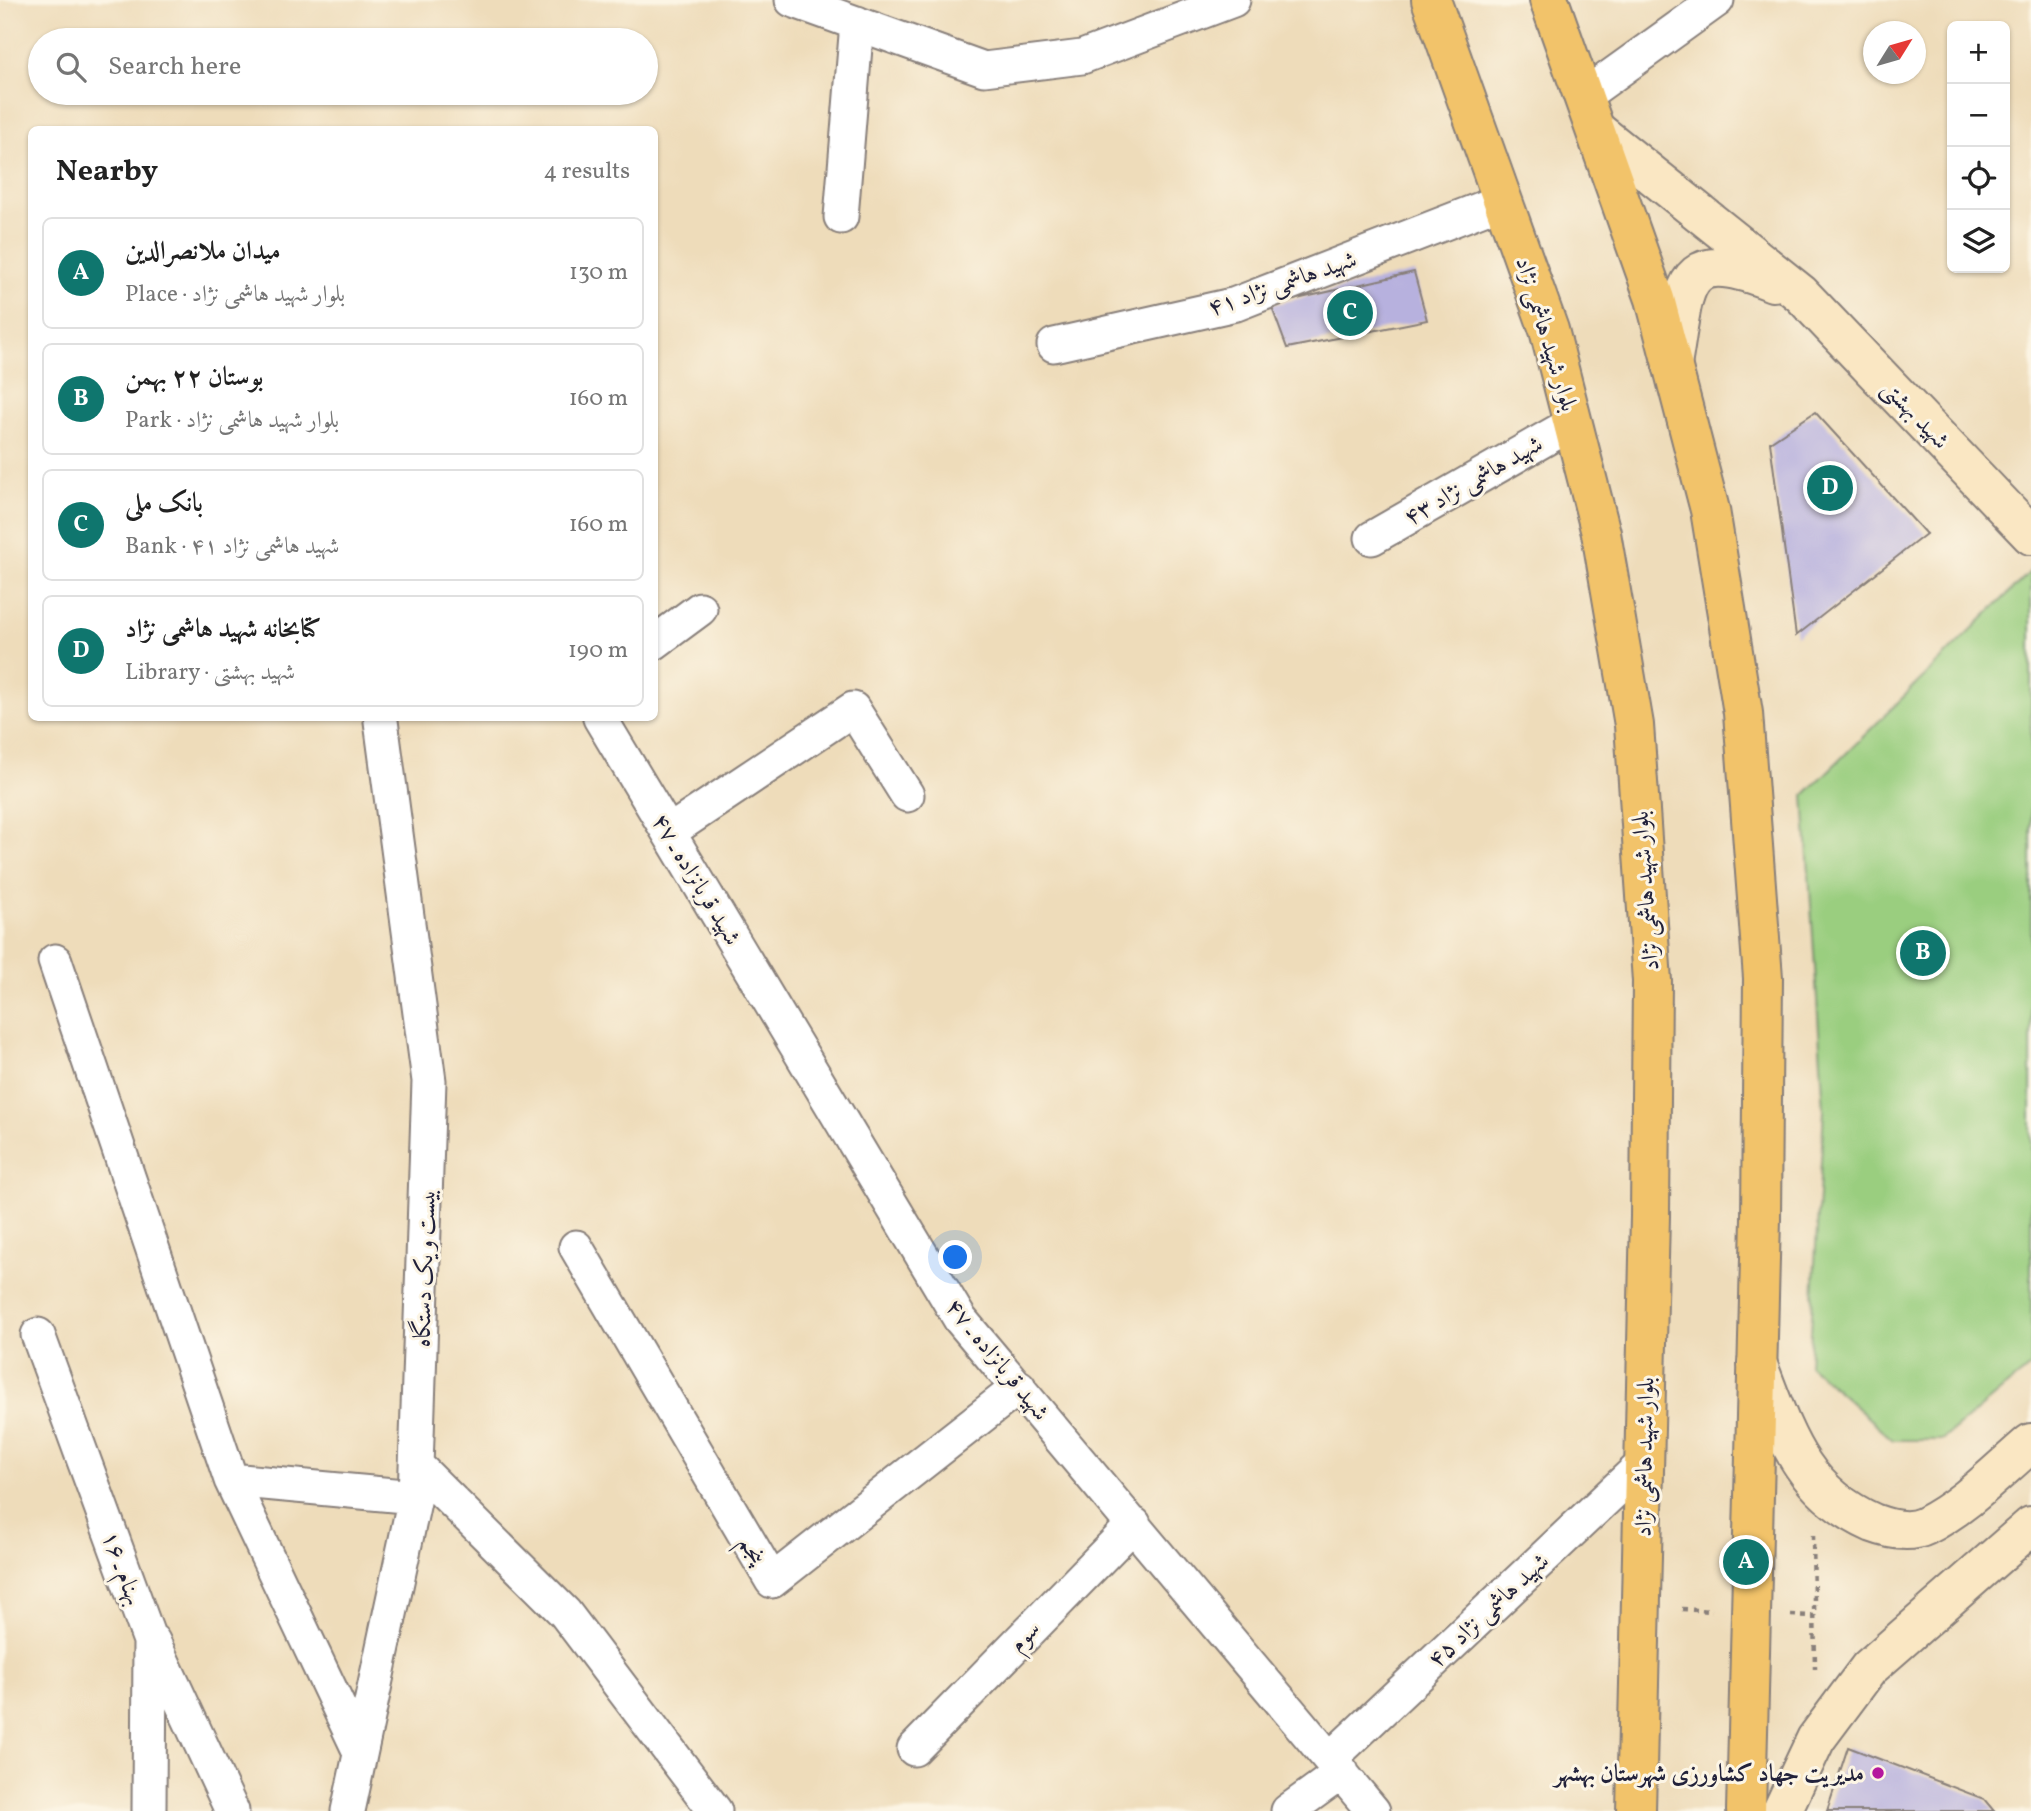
<!DOCTYPE html>
<html lang="en">
<head>
<meta charset="utf-8">
<style>
  :root { --surface:#fff; --page:#f6f6f6; --text:#222; --muted:#767676; --line:#e0e0e0; --accent:#0f766e }
  body { margin:0; font-family:Vollkorn,Amiri,serif; background:var(--page); color:var(--text) }
  .controls { position:absolute; right:21px; top:21px; display:grid; overflow:hidden; border-radius:10px; box-shadow:0 2px 5px #0004 }
  .controls button { width:63px; height:63px; display:grid; place-items:center; padding:0; border:0; border-bottom:2px solid var(--line); background:var(--surface); color:var(--text); font:35px sans-serif }
  .compass { position:absolute; left:1863px; top:21px; width:63px; height:63px; border-radius:50%; background:var(--surface); box-shadow:0 2px 5px #0004; rotate:53deg }
  .you { position:absolute; left:956px; top:1258px; width:24px; height:24px; margin:-18px; border:5px solid #fff; border-radius:50%; background:#1a73e8; box-shadow:0 0 0 10px #1a73e833 }
  .badge { display:grid; place-items:center; width:46px; height:46px; border-radius:50%; background:var(--accent); color:#fff; font-size:23px; font-weight:700 }
  .pin { position:absolute; translate:-50% -50%; border:4px solid #fff; box-shadow:0 2px 7px #0006 }
  .list { margin:0; padding:0; list-style:none }
  h2 { display:flex; justify-content:space-between; align-items:center; height:91px; margin:0; padding:0 28px; font-size:30px }
  h2 small { font-size:23px; font-weight:400; color:var(--muted) }
  .list li { display:grid; grid-template-columns:46px 1fr auto; gap:21px; align-items:center; box-sizing:border-box; height:112px; margin:0 14px 14px; padding:0 14px; border:2px solid var(--line); border-radius:10px }
  .list b { display:block; font-size:26px; white-space:nowrap }
  .list p { margin:0; font-size:23px; white-space:nowrap; color:var(--muted) }
  .list em { font-size:23px; font-style:normal; color:var(--muted) }
  .icon { flex:none; width:38px; height:38px; fill:none; stroke:currentColor; stroke-width:2; stroke-linecap:round; stroke-linejoin:round }
  .map { position:relative; flex:none; width:2031px; height:1811px; overflow:hidden }
  .search { position:absolute; background:var(--surface); box-shadow:0 2px 5px #0004; left:28px; top:28px; width:630px; height:77px; display:flex; align-items:center; gap:18px; box-sizing:border-box; padding:0 24px; border-radius:38px; color:var(--muted); font-size:26px }
  .panel { position:absolute; background:var(--surface); box-shadow:0 2px 5px #0004; left:28px; top:126px; width:630px; height:595px; border-radius:10px }
  .map>svg:first-child { display:block }
</style>
</head>
<body>
<div class="map">
<svg width="2031" height="1811" viewBox="0 0 2031 1811">
  <rect width="100%" height="100%" fill="#fcf5e5"/>
  <filter id="ink" filterUnits="userSpaceOnUse"><feTurbulence type="fractalNoise" baseFrequency=".0143" numOctaves="2"/><feDisplacementMap in="SourceGraphic" scale="14" xChannelSelector="R" yChannelSelector="G"/><feConvolveMatrix kernelMatrix="1 2 1 2 8 2 1 2 1" color-interpolation-filters="sRGB"/></filter>
  <filter id="wash" filterUnits="userSpaceOnUse"><feTurbulence type="fractalNoise" baseFrequency=".00686" numOctaves="4" result="noise"/><feDisplacementMap in="SourceGraphic" scale="28" xChannelSelector="R" yChannelSelector="G"/><feGaussianBlur stdDeviation="1.57" result="paint"/><feColorMatrix in="noise" values="0 0 0 0 0 0 0 0 0 0 0 0 0 0 0 0 0 1.4 0 .05"/><feComposite in="paint" operator="in"/></filter>
  <g filter="url(#wash)">
    <rect width="100%" height="100%" fill="#eedcba"/>
    <!-- green -->
    <path fill="#9ace7f" stroke="#5e785d" stroke-width="2" d="M 2031,571 L 2031,1366 L 1942,1440 L 1893,1440 L 1809,1365 L 1824,1110 L 1804,795 Z"/>
    <g id="blocks">
      <!-- building -->
      <path fill="#b7b1de" d="M 1414,272 L 1427,320 L 1287,348 L 1271,305 Z
        M 1815,412 L 1926,534 L 1796,636 L 1770,442 Z
        M 1848,1747 L 1984,1799 L 1994,1811 L 1827,1811 Z"/>
    </g>
  </g>
  <g filter="url(#ink)">
    <use href="#blocks" fill-opacity="0" stroke="#887f7a" stroke-width="2"/>
    <g fill="none" stroke-linecap="round" stroke-linejoin="round">
      <defs>
        <path id="street" d="M 792,0 L 984,69 L 1082,57 L 1233,0
          M 1585,95 L 1717,0
          M 841,217 L 857,23
          M 1054,345 L 1236,304 L 1504,200
          M 1372,538 L 1573,423
          M 654,643 L 700,609
          M 600,718 L 960,1319 L 1373,1811
          M 669,832 L 853,709 L 907,795
          M 55,961 L 231,1480 L 359,1750
          M 576,1247 L 772,1581 L 1019,1387
          M 38,1335 L 150,1641 L 149,1811
          M 417,1466 L 565,1613 L 715,1811
          M 231,1480 L 415,1497
          M 153,1641 L 232,1811
          M 914,1749 L 1134,1524
          M 1331,1758 L 1644,1463
          M 348,1811 L 415,1497 L 429,1081 L 381,721
          M 1288,1811 L 1342,1772"/>
        <path id="secondary" d="M 1597,131 L 1801,294 L 2031,535
          M 1672,365 C 1686,286 1678,244 1773,282
          M 1757,1363 C 1784,1432 1800,1491 1873,1523 C 1889,1529 1909,1534 1925,1526 C 1965,1506 1998,1471 2031,1443
          M 1782,1811 L 1816,1739 L 1869,1668 L 2031,1526"/>
        <path id="primary" d="M 1431,0 L 1549,330 L 1601,533 L 1634,725 L 1652,981 L 1650,1216 L 1636,1811
          M 1549,0 L 1655,299 L 1710,510 L 1743,713 L 1763,978 L 1761,1219 L 1746,1811"/>
      </defs>
      <!-- street casing -->
      <use href="#street" stroke="#887f7a" stroke-width="37"/>
      <!-- secondary casing -->
      <use href="#secondary" stroke="#887f7a" stroke-width="42"/>
      <!-- primary casing -->
      <use href="#primary" stroke="#887f7a" stroke-width="42"/>
      <!-- path -->
      <path stroke="#887f7a" stroke-width="4.5" stroke-dasharray="5 5" stroke-linecap="butt" d="M 1813,1535 L 1815,1669
        M 1682,1609 L 1712,1611
        M 1791,1615 L 1814,1616"/>
      <!-- street -->
      <use href="#street" stroke="#fff" stroke-width="33"/>
      <!-- secondary -->
      <use href="#secondary" stroke="#fae7c3" stroke-width="38"/>
      <!-- primary -->
      <use href="#primary" stroke="#f2c36a" stroke-width="38"/>
    </g>
  </g>
  <!-- markers -->
  <circle fill="#b5179e" stroke="#fcf5e5" stroke-width="2.5" cx="1878" cy="1773" r="7"/>
  <g text-anchor="middle" stroke-width="6" stroke-linejoin="round" paint-order="stroke">
    <!-- street labels -->
    <g font-size="24" fill="#22223b" stroke="#fcf5e5">
      <text transform="translate(1282 283) rotate(-19)" y="8">شهید هاشمی نژاد ۴۱</text>
      <text transform="translate(1547 334) rotate(73)" y="8">بلوار شهید هاشمی نژاد</text>
      <text transform="translate(1916 414) rotate(46)" y="8">شهید بهشتی</text>
      <text transform="translate(1473 480) rotate(-30)" y="8">شهید هاشمی نژاد ۴۳</text>
      <text transform="translate(697 879) rotate(59)" y="8">شهید قربانزاده ـ ۴۷</text>
      <text transform="translate(1645 891) rotate(-94)" y="8">بلوار شهید هاشمی نژاد</text>
      <text transform="translate(424 1268) rotate(-88)" y="8">بیست و یک دستگاه</text>
      <text transform="translate(998 1359) rotate(51)" y="8">شهید قربانزاده ـ ۴۷</text>
      <text transform="translate(1644 1457) rotate(-89)" y="8">بلوار شهید هاشمی نژاد</text>
      <text transform="translate(753 1550) rotate(60)" y="8">پنجم</text>
      <text transform="translate(123 1568) rotate(70)" y="8">بهنام ـ ۱۶</text>
      <text transform="translate(1488 1610) rotate(-43)" y="8">شهید هاشمی نژاد ۴۵</text>
      <text transform="translate(1024 1636) rotate(-46)" y="8">سوم</text>
    </g>
    <!-- poi labels -->
    <g font-size="24" font-weight="bold" fill="#22223b" stroke="#fcf5e5" text-anchor="end">
      <text x="1864" y="1781">مدیریت جهاد کشاورزی شهرستان بهشهر</text>
    </g>
  </g>
</svg>
<div class="controls">
<button>+</button>
<button>−</button>
<button><svg class="icon" aria-label="locate" viewBox="0 0 24 24"><circle cx="12" cy="12" r="6"/><path d="M12 2v4M12 18v4M2 12h4M18 12h4"/></svg></button>
<button><svg class="icon" aria-label="layers" viewBox="0 0 24 24"><path d="M12 4l9 5-9 5-9-5zM3 14l9 5 9-5"/></svg></button>
</div>
<svg class="compass" viewBox="-18 -18 36 36"><path d="M0-13l5 13h-10z" fill="#e53935"/><path d="M0 13l5-13h-10z" fill="#767676"/></svg>
<div class="you"></div>
<div class="pin badge" style="left:1746px;top:1562px">A</div>
<div class="pin badge" style="left:1923px;top:953px">B</div>
<div class="pin badge" style="left:1350px;top:313px">C</div>
<div class="pin badge" style="left:1830px;top:488px">D</div>
<div class="search"><svg class="icon" aria-label="search" viewBox="0 0 24 24"><circle cx="10" cy="10" r="6"/><path d="M15 15l6 6"/></svg>Search here</div>
<section class="panel">
<h2>Nearby<small>4 results</small></h2>
<ul class="list">
<li><span class="badge">A</span><div><b>میدان ملانصرالدین</b><p>Place · بلوار شهید هاشمی نژاد</p></div><em>130 m</em></li>
<li><span class="badge">B</span><div><b>بوستان ۲۲ بهمن</b><p>Park · بلوار شهید هاشمی نژاد</p></div><em>160 m</em></li>
<li><span class="badge">C</span><div><b>بانک ملی</b><p>Bank · شهید هاشمی نژاد ۴۱</p></div><em>160 m</em></li>
<li><span class="badge">D</span><div><b>کتابخانه شهید هاشمی نژاد</b><p>Library · شهید بهشتی</p></div><em>190 m</em></li>
</ul>
</section>
</div>
</body>
</html>
